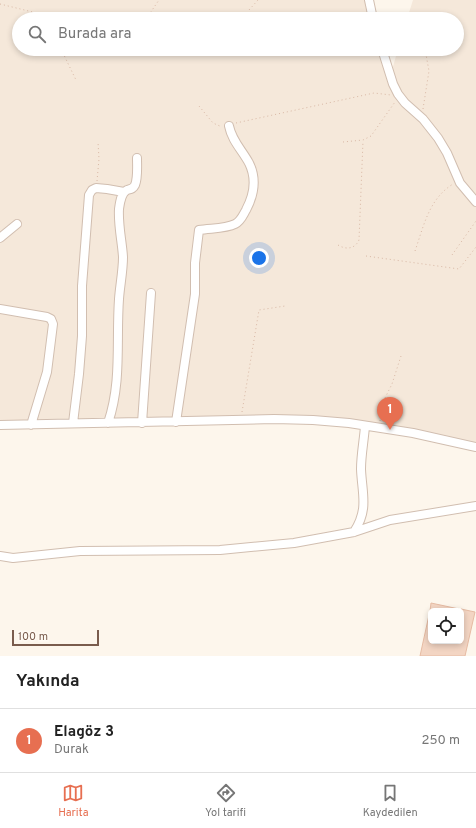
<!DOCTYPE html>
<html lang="tr">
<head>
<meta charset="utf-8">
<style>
  :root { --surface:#fff; --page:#f2f2f2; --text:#222; --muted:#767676; --line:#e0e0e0; --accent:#e76f51 }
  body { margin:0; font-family:Overpass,sans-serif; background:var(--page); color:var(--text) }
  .controls { position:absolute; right:12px; bottom:12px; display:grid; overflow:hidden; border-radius:6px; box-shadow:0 2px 6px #0003 }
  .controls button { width:36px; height:36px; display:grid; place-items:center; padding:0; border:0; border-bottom:1px solid var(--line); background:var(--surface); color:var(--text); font:20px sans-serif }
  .scale { position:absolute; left:12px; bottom:10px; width:87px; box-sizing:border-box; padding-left:4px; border:2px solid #7a5c4d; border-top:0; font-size:11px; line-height:14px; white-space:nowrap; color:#7a5c4d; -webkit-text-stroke:3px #fffaf3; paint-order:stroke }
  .you { position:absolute; left:259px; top:258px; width:14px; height:14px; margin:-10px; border:3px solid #fff; border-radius:50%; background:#1a73e8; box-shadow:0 0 0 6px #1a73e833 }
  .badge { display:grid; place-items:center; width:26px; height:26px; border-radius:50%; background:var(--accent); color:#fff; font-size:13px; font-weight:700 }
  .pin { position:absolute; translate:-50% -33px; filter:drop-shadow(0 1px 2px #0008) }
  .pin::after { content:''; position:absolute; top:21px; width:14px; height:12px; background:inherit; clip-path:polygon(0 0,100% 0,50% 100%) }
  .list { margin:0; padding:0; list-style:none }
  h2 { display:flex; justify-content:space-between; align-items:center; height:52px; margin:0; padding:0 16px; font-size:17px }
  h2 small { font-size:13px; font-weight:400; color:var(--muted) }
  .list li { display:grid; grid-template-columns:26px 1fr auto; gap:12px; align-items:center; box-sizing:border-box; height:64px; padding:0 16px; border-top:1px solid var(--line) }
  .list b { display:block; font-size:15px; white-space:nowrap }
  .list p { margin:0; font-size:13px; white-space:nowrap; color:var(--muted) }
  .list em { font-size:13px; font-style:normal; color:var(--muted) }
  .icon { flex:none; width:22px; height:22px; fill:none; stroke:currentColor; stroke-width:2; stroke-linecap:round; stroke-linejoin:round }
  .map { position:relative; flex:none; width:476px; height:656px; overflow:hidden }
  .search { position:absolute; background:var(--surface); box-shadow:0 2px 6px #0003; left:12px; right:12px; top:12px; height:44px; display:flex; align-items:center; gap:10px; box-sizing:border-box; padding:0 14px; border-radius:22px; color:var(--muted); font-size:15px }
  .sheet { height:116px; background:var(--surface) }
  nav { display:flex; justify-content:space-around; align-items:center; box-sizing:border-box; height:56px; border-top:1px solid var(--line); background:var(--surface); font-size:11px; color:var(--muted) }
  nav a { display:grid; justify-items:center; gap:2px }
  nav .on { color:var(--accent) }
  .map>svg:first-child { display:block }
</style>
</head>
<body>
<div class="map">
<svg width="476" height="656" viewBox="0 0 476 656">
  <rect width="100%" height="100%" fill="#fdf6ec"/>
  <!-- residential -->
  <path fill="#f5e8da" d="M 0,0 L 372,0 L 376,19 L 19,19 L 19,49 L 385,49 L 392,70 L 398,49 L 457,49 L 457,19 L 407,19 L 413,0 L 476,0 L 476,443 L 430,433 L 316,417 L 291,415 L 34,421 L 0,420 Z"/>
  <!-- building -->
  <path fill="#f3d5c3" stroke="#e6bba3" d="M 431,603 L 459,609 L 458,611 L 430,611 Z
    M 461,609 L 475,612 L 465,656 L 420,656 L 429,615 L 431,615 L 431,641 L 461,641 Z"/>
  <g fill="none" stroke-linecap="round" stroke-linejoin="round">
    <defs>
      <path id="minor" d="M 369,0 L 373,19
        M 382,49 L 393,84 L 398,94 L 405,103 L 423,119 L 438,138 L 447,153 L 460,183 L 476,202
        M 0,238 L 17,224
        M 0,309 L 47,317 L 51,319 L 53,324 L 47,372 L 31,425
        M 176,422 L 195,294 L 195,263 L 199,230 C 210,228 225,229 235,224 C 241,221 243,215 246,210 C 254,195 257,179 249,163 C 242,150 232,141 229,126
        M 73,423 L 79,374 L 82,336 L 82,286 L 89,195 L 92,190 L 96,188 L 107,189 L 124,192
        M 108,423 C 122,382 116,341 119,299 C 120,285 123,271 123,257 C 122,241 118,225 119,209 C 120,202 121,193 127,190 C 131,189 133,189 135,185 C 138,178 137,166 137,158
        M 142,423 L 151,293
        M 0,425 L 274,419 L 313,420 L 349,423 L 413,433 L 476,447
        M 354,532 C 369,509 362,494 361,469 C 361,455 364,440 365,426
        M 0,556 L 13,558 L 80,551 L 220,550 L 294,543 L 354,532 L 390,520 L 476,506"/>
    </defs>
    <!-- minor casing -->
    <use href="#minor" stroke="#d1beb0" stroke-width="10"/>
    <!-- path -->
    <path stroke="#d9b8a5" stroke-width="1" stroke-dasharray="1 3" stroke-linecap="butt" d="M 0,4 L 53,17 L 81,13 L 109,19
      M 249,10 L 258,0
      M 146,19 L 159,0
      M 61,49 L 76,80
      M 199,106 L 213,123 L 222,127
      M 423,109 L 429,71 L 425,49
      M 236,123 L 374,93 L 391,95
      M 343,142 L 363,140 L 371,136 L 395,102
      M 97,181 L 99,159 L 98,142
      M 338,245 C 346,250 355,249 359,240 L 363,141
      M 415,251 C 424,225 429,199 453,184
      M 452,255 L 476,221
      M 366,256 L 459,269 L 476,247
      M 242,412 L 259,310 L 285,306
      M 380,421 L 381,406 L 392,384 L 401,356"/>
    <!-- minor -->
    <use href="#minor" stroke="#fff" stroke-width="8"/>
  </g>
</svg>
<div class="controls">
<button><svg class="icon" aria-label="locate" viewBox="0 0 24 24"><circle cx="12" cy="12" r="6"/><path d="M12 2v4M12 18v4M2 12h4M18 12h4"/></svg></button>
</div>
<div class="scale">100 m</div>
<div class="you"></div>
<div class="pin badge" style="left:390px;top:430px">1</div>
<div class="search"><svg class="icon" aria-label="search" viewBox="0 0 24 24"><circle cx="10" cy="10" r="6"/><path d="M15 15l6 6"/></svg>Burada ara</div>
</div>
<section class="sheet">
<h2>Yakında<small></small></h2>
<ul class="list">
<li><span class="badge">1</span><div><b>Elagöz 3</b><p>Durak</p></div><em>250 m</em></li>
</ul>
</section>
<nav>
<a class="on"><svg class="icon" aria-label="map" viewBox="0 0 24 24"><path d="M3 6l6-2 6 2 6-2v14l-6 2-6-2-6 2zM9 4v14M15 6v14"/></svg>Harita</a>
<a><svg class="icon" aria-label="directions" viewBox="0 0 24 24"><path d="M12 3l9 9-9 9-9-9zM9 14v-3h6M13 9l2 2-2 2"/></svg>Yol tarifi</a>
<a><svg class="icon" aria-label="saved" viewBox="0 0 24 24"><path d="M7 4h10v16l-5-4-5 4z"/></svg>Kaydedilen</a>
</nav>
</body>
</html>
